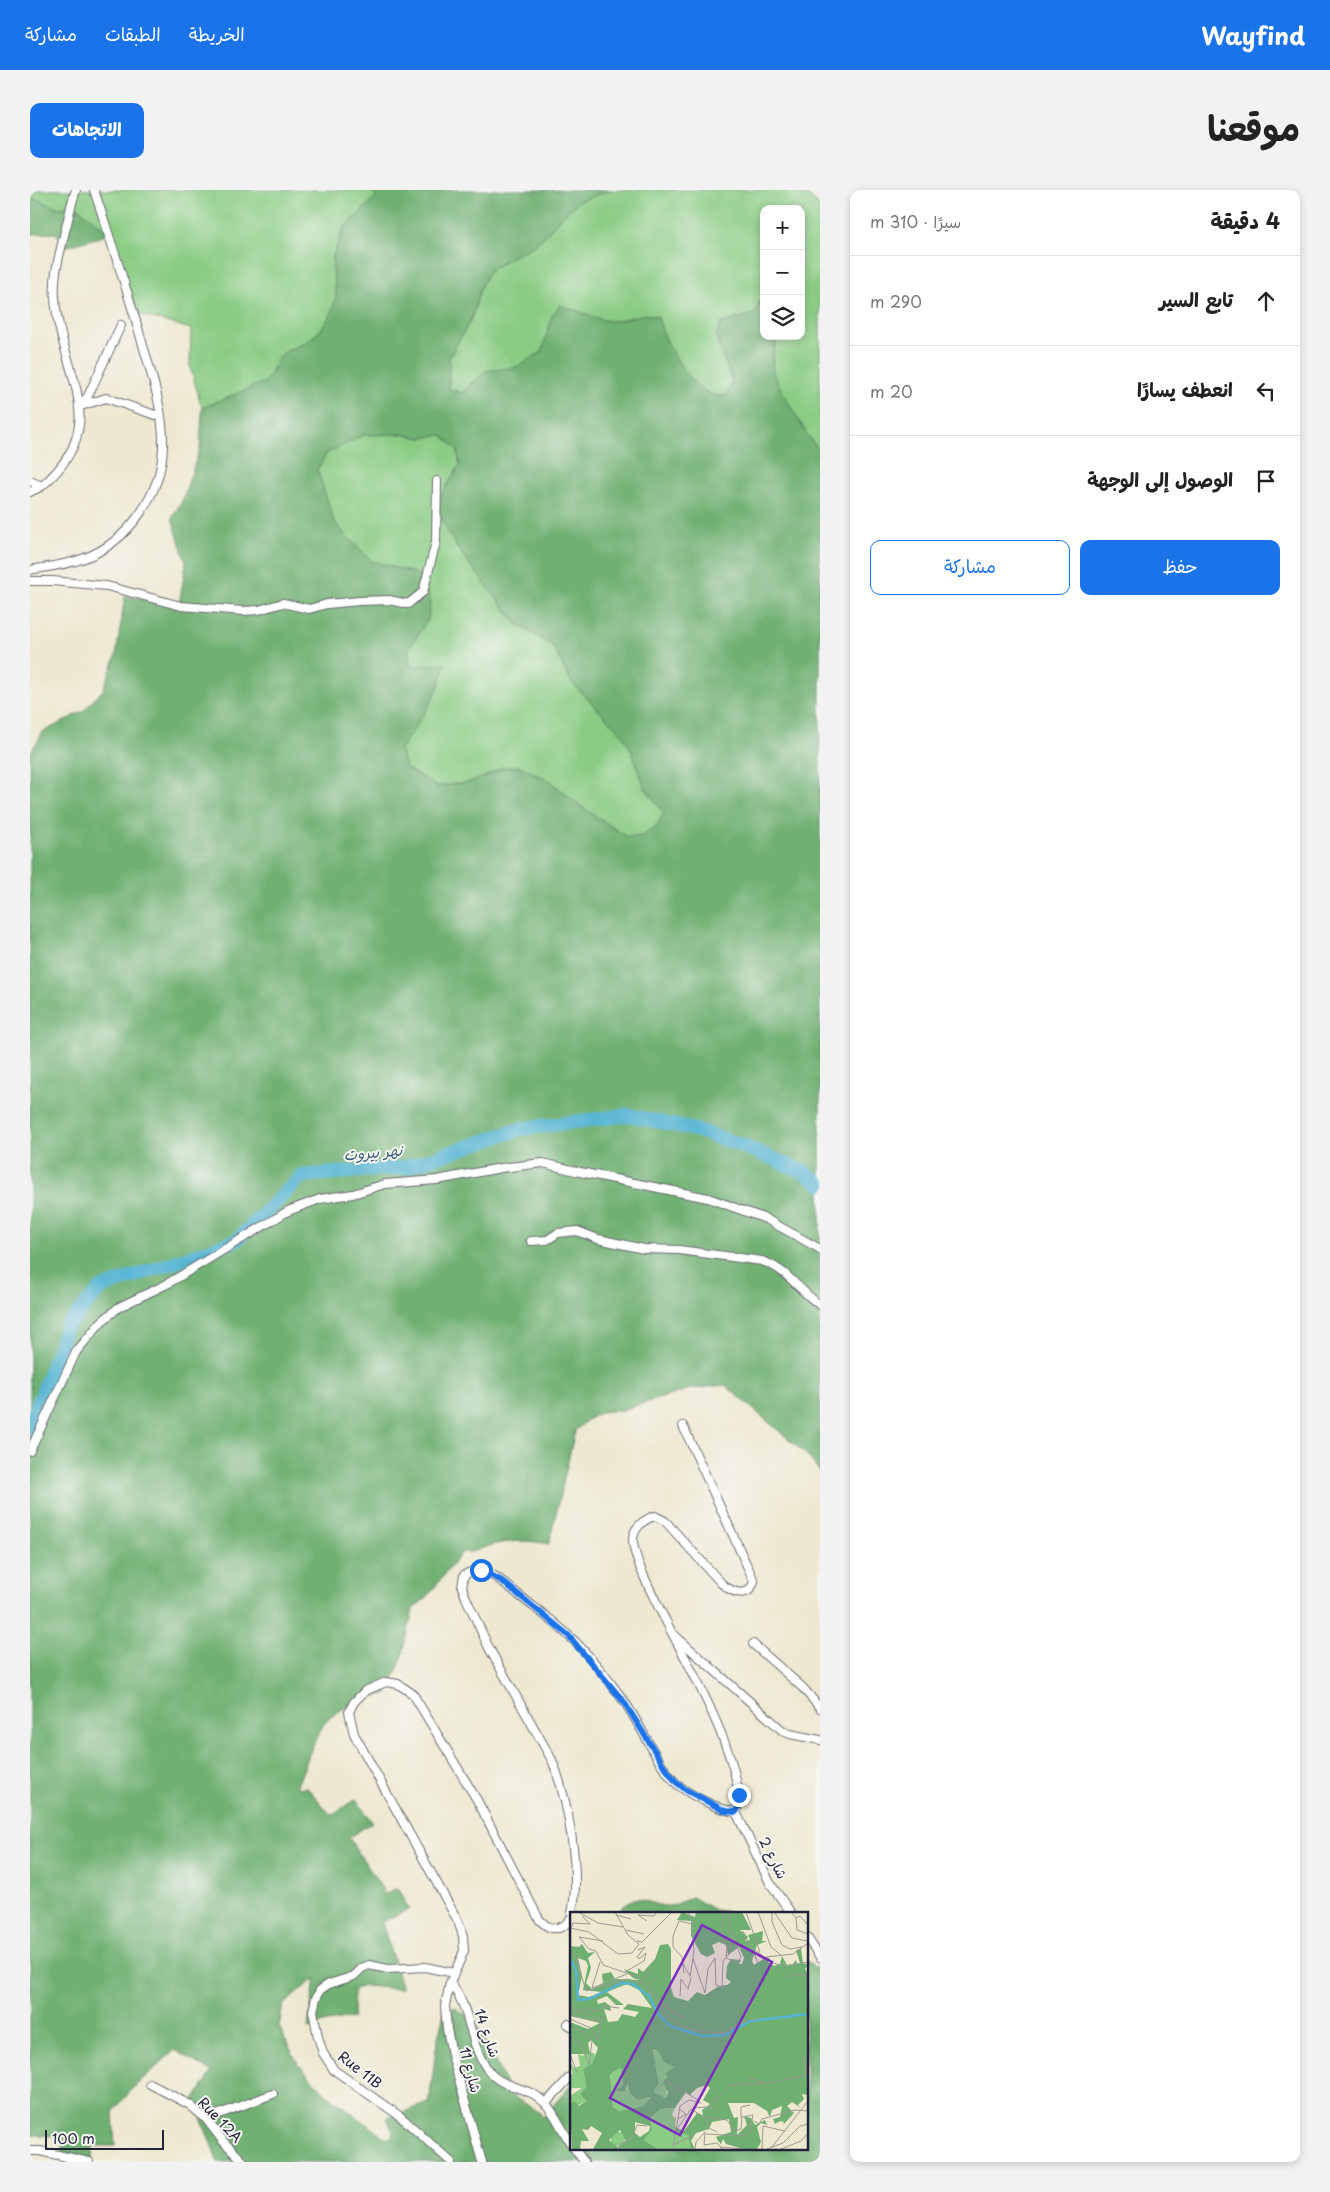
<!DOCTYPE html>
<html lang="ar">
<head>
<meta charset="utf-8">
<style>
  :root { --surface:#fff; --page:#f2f2f2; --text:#222; --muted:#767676; --line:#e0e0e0; --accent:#1a73e8 }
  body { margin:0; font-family:"Playpen Sans","Playpen Sans Arabic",sans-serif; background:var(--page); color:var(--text); direction:rtl }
  .controls { position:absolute; right:15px; top:15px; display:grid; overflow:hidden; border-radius:10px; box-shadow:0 2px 8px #0003 }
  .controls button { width:45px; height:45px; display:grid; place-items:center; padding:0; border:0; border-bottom:1px solid var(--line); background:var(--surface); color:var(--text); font:25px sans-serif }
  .scale { position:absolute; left:15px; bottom:12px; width:119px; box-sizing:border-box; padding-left:5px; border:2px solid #22223b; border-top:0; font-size:14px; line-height:18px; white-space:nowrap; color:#22223b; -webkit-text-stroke:4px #f6f6f2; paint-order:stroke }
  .stop { position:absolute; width:15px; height:15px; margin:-11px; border:4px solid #1a73e8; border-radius:50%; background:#fff }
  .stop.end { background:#1a73e8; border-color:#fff; box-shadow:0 1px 5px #0008 }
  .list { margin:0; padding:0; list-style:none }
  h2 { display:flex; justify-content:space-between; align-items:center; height:65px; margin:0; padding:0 20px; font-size:21px }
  h2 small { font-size:16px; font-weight:400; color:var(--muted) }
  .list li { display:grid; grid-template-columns:32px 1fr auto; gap:15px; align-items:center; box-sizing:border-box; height:90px; padding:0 20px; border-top:1px solid var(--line) }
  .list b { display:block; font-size:19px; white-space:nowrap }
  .list em { font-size:16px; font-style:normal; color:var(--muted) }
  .actions { display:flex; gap:10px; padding:15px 20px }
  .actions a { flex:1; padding:11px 0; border:1px solid var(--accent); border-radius:10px; text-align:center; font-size:18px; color:var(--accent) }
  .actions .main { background:var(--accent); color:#fff }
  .icon { flex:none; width:28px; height:28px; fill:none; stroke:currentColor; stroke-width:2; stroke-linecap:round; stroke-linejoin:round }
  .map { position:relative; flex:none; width:790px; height:1972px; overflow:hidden; direction:ltr; border-radius:10px }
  header { display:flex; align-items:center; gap:30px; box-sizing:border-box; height:70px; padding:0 25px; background:var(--accent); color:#fff }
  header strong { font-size:24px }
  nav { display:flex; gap:28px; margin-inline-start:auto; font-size:18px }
  .intro { display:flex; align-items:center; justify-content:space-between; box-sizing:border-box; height:120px; padding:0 30px }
  h1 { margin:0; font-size:35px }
  .button { padding:12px 22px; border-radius:10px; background:var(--accent); color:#fff; font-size:18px; font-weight:700 }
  main { display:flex; gap:30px; padding:0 30px }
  aside { flex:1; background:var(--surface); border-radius:10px; box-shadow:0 2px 8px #0003 }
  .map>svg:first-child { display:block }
</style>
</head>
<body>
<header>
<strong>Wayfind</strong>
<nav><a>الخريطة</a><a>الطبقات</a><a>مشاركة</a></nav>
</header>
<div class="intro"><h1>موقعنا</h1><a class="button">الاتجاهات</a></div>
<main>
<aside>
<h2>4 دقيقة<small>سيرًا · 310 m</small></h2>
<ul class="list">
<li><svg class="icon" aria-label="ahead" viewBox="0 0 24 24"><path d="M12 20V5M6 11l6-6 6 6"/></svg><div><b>تابع السير</b></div><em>290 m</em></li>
<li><svg class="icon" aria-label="left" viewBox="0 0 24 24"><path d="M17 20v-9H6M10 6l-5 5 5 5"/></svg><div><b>انعطف يسارًا</b></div><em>20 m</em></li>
<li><svg class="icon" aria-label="arrive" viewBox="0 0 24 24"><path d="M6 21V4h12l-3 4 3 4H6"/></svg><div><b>الوصول إلى الوجهة</b></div></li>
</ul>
<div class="actions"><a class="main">حفظ</a><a>مشاركة</a></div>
</aside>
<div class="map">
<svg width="790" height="1972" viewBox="0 0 790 1972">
  <rect width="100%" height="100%" fill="#f6f6f2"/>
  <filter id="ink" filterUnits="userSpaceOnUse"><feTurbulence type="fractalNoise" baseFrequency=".02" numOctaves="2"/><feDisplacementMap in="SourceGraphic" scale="10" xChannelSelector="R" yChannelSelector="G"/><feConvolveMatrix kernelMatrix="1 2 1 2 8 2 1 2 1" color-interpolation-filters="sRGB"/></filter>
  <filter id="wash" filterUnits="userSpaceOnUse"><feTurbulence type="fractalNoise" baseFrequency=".0096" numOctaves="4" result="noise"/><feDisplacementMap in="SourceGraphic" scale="20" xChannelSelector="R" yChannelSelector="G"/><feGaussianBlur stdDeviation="1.12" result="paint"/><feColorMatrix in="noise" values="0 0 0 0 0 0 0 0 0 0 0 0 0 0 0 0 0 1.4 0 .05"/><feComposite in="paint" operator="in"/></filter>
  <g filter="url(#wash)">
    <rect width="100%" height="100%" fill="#ede8cf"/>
    <!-- green -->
    <path fill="#8acc84" stroke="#567760" d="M 0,0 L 342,0 L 346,7 L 313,39 L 309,50 L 302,69 L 306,106 L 302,123 L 290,141 L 275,153 L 260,159 L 247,170 L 240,186 L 235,192 L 172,218 L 160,176 L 161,139 L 104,123 L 80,44 L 46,16 L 29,18 L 0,7 Z
      M 581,0 L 771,0 L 790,16 L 790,261 C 781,253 745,193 743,181 C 741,170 745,157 747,146 L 771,146 L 771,19 L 734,19 L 734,103 L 724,125 L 691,133 L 686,147 L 702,191 L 697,206 C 692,206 686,206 681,204 C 658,196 633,150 628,127 C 607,122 605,129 586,131 C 568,132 548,120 530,115 L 512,162 L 486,177 L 473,180 L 442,192 L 432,203 L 419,199 L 419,168 L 442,127 L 451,96 L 459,82 L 474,71 L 505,55 L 518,43 L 527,31 L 549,11 Z
      M 372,244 L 390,248 L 412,245 L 427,259 L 430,275 L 411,305 L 427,358 L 487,434 L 522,455 L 542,493 L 594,546 L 602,562 L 615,598 L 634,623 L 626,637 L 613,646 L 597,647 L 549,615 L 520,591 L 489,576 L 471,578 L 454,587 L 436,593 L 405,596 L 376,578 L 369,560 L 393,525 L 414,474 L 380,477 L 379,459 L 398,429 L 387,384 L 342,371 L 315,345 L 304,331 L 287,279 L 297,263 L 334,245 Z"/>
    <!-- forest -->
    <path fill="#6fb072" stroke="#486956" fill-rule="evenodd" d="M 343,0 L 581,0 L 549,11 L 527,31 L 518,43 L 505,55 L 474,71 L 459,82 L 451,96 L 442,127 L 419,168 L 419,199 L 432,203 L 456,181 L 486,177 L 512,162 L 522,126 L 530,115 L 573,130 L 586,131 L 614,124 L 628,127 C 633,150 658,196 681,204 C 686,206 692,206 697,206 L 702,191 L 686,147 L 691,133 L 724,124 L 734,103 L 734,146 L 747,146 C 745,157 741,170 743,181 C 745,193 781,253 790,261 L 790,1282 L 776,1264 L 695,1195 L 661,1199 L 591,1220 L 572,1222 L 557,1230 L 545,1241 L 519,1354 C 500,1350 478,1350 459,1356 C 449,1359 444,1363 432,1362 L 398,1406 L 383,1419 L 372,1468 L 357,1503 C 338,1508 306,1518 294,1534 C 283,1550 275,1577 267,1595 L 269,1598 L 277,1597 L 301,1625 L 326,1609 L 342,1632 L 319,1648 L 353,1700 L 352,1705 L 367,1698 L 379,1719 L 352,1732 L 372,1799 L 335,1796 L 324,1799 L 323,1828 L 297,1832 L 278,1838 L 285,1788 L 253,1815 L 249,1837 L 268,1874 L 295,1903 L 357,1949 L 364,1944 L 357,1928 L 399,1913 L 407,1851 L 414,1823 L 424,1817 L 445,1831 L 482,1906 L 508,1921 L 513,1927 L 541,1895 L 541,1958 L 776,1958 L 776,1770 L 784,1778 L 790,1777 L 790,1972 L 188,1972 L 164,1910 L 182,1882 L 145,1860 L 103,1898 L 83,1922 L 85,1956 L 63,1956 L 62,1972 L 31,1972 L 35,1947 L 0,1944 L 0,563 L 13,542 L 53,521 L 73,500 L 86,466 L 95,406 L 149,414 L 156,373 L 142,328 L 152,311 L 170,258 L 172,218 L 235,192 L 240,186 L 247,170 L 253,163 L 275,153 L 290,141 L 302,123 L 306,106 L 302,69 L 309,50 L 314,39 L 346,7 ZM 372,244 L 390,248 L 412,245 L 427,259 L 430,275 L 411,305 L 408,323 L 427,358 L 487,434 L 522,455 L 542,493 L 594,546 L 602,562 L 615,598 L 634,623 L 626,637 L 613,646 L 597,647 L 549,615 L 520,591 L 488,576 L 471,578 L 454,587 L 436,593 L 406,596 L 376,578 L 370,559 C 388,532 409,508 415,474 L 380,476 L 379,459 L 398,429 L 400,412 L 396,396 L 387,384 L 342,371 L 315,345 L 304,331 L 287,279 L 297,263 L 334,245 Z
      M 0,7 L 29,18 L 46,16 L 80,44 L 35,57 L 26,43 L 0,44 Z
      M 662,1707 L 685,1720 L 706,1723 L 587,1723 C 609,1697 611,1714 636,1716 C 643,1717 655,1710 662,1707 Z"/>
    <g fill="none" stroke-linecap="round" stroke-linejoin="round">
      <!-- river -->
      <path stroke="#55b4d3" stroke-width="14" d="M 0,1237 L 36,1137 L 71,1098 L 207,1050 L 272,986 L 377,977 L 490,939 L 598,925 L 669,941 L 713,956 L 776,983 L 790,994"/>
    </g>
  </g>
  <g filter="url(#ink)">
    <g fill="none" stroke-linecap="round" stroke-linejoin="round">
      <defs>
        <path id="minor" d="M 51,216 L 76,208 L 131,227
          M 49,217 L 58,206 L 91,135
          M 0,291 L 12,296 C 85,233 30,183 25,108 C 23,84 30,64 35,41 C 39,27 41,13 46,0
          M 0,302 L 12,296
          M 0,380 C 17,377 35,375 52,369 C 98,353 132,304 133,256 C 134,219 120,180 110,145 C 96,96 80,48 64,0
          M 0,391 L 22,391 L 77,396 L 151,416 L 213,421 L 229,420 L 253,413 L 279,419 L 297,414 L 330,411 L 359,410 L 378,414 L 393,402 L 406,352 L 407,291
          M 501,1051 L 517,1050 L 528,1043 L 547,1041 L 568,1049 L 614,1059 L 649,1060 L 732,1071 C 757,1079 769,1101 790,1115
          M 0,1261 L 46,1162 L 71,1132 L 89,1117 L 137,1094 L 258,1021 L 290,1009 L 323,1004 L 355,994 L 407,990 L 471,978 L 513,973 L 550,982 L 678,1008 L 736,1029 L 790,1059
          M 642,1443 C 632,1423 603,1371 603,1350 C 603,1338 614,1329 625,1326 L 635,1331 L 692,1394 C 702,1402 719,1410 724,1391 L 653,1236
          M 723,1454 L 773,1498 L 790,1518
          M 706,1622 C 721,1589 660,1476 642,1443 L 753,1541 L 760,1544 L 790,1550
          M 706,1622 L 740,1693 L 761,1723
          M 542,1723 C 551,1682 538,1609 522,1570 L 459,1458 L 436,1408 L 432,1397 L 434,1385 C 455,1372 474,1393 490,1406 C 505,1418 522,1430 537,1444 C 559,1464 579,1490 596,1514 C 613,1539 625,1570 645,1592 C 657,1604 689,1620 706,1622
          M 776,1746 L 790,1767
          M 420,1793 C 442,1818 438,1854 458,1880 C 469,1896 489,1896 505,1905 C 523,1916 530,1937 541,1954
          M 538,1834 L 541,1836
          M 120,1894 L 160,1915 L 176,1929 L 193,1951 L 214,1972
          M 516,1913 L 541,1886
          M 176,1929 L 243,1904
          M 544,1958 L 554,1972
          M 0,1961 L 10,1961 L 59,1972
          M 421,1972 L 371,1927 L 304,1880 L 293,1863 L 288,1847 L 283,1821 L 286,1808 L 290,1800 L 299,1794 L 324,1786 L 332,1778 L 339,1775 L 358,1779 L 395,1777 L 424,1783
          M 452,1972 L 422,1865 L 417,1839 L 415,1816 L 420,1793 L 434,1761 L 433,1746 L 428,1731 L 324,1544 L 319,1522 L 324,1512 L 335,1501 L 356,1492 L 368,1494 L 383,1504 L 447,1610 L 509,1729 C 519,1741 532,1742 541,1728"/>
      </defs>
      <!-- minor casing -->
      <use href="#minor" stroke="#69676f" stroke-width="10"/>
      <!-- minor -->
      <use href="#minor" stroke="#fff" stroke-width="8"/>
    </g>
  </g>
  <g fill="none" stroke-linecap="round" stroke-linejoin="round" filter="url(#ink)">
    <!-- route -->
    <path stroke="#1a73e8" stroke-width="6" d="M 451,1380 L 472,1391 L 538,1445 L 594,1512 L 634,1576 L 646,1592 L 656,1600 L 695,1621 L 706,1622 L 709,1615 L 709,1605"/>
  </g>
  <g text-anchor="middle" stroke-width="4" stroke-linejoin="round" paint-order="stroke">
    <!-- street labels -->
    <g font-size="14" fill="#22223b" stroke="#f6f6f2">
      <text transform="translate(743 1668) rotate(63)" y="5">شارع 2</text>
      <text transform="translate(457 1843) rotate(71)" y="5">شارع 14</text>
      <text transform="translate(330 1880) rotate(38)" y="5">Rue 11B</text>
      <text transform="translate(440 1880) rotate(75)" y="5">شارع 11</text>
      <text transform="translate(190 1930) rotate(46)" y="5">Rue 12A</text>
    </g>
    <!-- water labels -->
    <g font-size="15" font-style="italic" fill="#365c78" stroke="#f6f6f2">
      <text transform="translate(343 963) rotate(-5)" y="5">نهر بيروت</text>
    </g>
  </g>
  <!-- overview -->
  <g transform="translate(540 1722)">
    <rect width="238" height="238" fill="#ede8cf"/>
    <path d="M 87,138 L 92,147 L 104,155 L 96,162 L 99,163 L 96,186 L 84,180 L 89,172 L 83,139 ZM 15,140 L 24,141 L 25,144 L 22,153 L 13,157 L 16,175 L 10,182 L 16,189 L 7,194 L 5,189 L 0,191 L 0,184 L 12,176 L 2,176 L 0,182 L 0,163 L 3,162 L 0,150 L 4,156 L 10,154 L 8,142 L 13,144 ZM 51,156 L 53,172 L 47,179 L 56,178 L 58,172 L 61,183 L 68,188 L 81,185 L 73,194 L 49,199 L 43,195 L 40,162 ZM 105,196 L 102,203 L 106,207 L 105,216 L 118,223 L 122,237 L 88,237 L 74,228 L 82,218 L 80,206 L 91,197 ZM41 227a7 7 0 1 1 14 0a7 7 0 1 1-14 0Z" fill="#8acc84"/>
    <path d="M 112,0 L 125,5 L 126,0 L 172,0 L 181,18 L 170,18 L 178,25 L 175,29 L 180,28 L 178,23 L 193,19 L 192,29 L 197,29 L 187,33 L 182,49 L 184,53 L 197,45 L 200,47 L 198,50 L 204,54 L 210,52 L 212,44 L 217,53 L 223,52 L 226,48 L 227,52 L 230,51 L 226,38 L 231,37 L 233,51 L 238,53 L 235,57 L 238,63 L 238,183 L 232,182 L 234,187 L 228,193 L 231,196 L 222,190 L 217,194 L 224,201 L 213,213 L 214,210 L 210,209 L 205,212 L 203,207 L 210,205 L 212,194 L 202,198 L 200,205 L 197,199 L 184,191 L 158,191 L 164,206 L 168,205 L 167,223 L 177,213 L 174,204 L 181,206 L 185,213 L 195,208 L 197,213 L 191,211 L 187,215 L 191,230 L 187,237 L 173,237 L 156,232 L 153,227 L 151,232 L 148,229 L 146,225 L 161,220 L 159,207 L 142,210 L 139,217 L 126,221 L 121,229 L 125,237 L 121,236 L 118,223 L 106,219 L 105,215 L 114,219 L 127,201 L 133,203 L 132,198 L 140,192 L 133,188 L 140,176 L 137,173 L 127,176 L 120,183 L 116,180 L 105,196 L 91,197 L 80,206 L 82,218 L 74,228 L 88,237 L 23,237 L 32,221 L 21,214 L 18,218 L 12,217 L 19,229 L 11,229 L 10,237 L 2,237 L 0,191 L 5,189 L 9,194 L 16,189 L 10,182 L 16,175 L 13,157 L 22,152 L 28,136 L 21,128 L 18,131 L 20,142 L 0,142 L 0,110 L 18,117 L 30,111 L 0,104 L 0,34 L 9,35 L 12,32 L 18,41 L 25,40 L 18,46 L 21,56 L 16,71 L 22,77 L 33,72 L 32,62 L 41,60 L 45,67 L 70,68 L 63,66 L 54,57 L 68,62 L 68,56 L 73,60 L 85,47 L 90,33 L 98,32 L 101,37 L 101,76 L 104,85 L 118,89 L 127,80 L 135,83 L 149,74 L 157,73 L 161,70 L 156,66 L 157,54 L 161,47 L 171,48 L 169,52 L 172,52 L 174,46 L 169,35 L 158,43 L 156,33 L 149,30 L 142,33 L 145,41 L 137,45 L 131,42 L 121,24 L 121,9 L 107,8 ZM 8,46 L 16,49 L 18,54 L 13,78 L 32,80 L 19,85 L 8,83 L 12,64 ZM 57,72 L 69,78 L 82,96 L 58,92 L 53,97 L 69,100 L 65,105 L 52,102 L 48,109 L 38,110 L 34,97 L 41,99 L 40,94 L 35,90 L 28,92 L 27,88 L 37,84 L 46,93 L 54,93 L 37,80 ZM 83,138 L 87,138 L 94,150 L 104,155 L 95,162 L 98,164 L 93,170 L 98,180 L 96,186 L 84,180 L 89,172 ZM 51,156 L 53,172 L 46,179 L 55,179 L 58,172 L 60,182 L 68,188 L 81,185 L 73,194 L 49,199 L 43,195 L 40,162 ZM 65,210 L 80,214 L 79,219 L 70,225 L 65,221 ZM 50,218 L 56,229 L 48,235 L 39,228 Z" fill="#6fb072" fill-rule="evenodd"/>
    <path fill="none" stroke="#55b4d3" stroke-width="2.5" d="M 0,46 L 6,58 L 8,88 L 19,87 L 52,71 L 63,72 L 79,84 L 87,100 L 100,114 L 132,124 L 155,123 L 181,109 L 238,102"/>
    <path fill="none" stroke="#9c9994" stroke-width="1" d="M 8,0 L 28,11 L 53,15M 118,0 L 122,8 L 124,39 L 120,65M 155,0 L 151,14 L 157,36 L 156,45M 176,0 L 190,40M 188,0 L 201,35 L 212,44M 202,0 L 202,10 L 212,33 L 220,37 L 232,35M 204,0 L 222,26 L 238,29M 221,0 L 226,6 L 227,18 L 238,22M 46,3 L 61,7M 226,6 L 230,4 L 238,13M 77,9 L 68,3 L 84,4 L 87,0M 0,16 L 19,20 L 48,42 L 62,41 L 69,32 L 58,23 L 45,0M 1,16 L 3,11 L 20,12 L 12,4M 56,18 L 74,22M 173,19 L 180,34 L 202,51 L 215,54 L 238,50M 33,29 L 9,25 L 19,37 L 26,39 L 33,53 L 71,66 L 73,71M 67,29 L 72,30 L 102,0M 182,36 L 188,51M 0,39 L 6,45 L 16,79 L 57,67 L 74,72 L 97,103 L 110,113 L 125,119 L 154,121 L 174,109 L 191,106M 196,45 L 223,42 L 238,31M 156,46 L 168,51 L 171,45 L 159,14 L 158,0M 123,47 L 135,81 L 138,57 L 145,46 L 146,73 L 152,75 L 153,49 L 159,42 L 163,25M 30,50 L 22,76 L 57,62M 112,50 L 120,64M 55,60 L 74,49 L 76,41 L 69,47 L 67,45 L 75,35 L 68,38M 114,61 L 112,45 L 103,35 L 103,24 L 109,9 L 122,12M 214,66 L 227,62 L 238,64M 73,68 L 82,55M 82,78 L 95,95 L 115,107M 84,79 L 79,72 L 86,66M 110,84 L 111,67 L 118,77 L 121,66M 0,89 L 4,98 L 32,107 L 28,128 L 21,116 L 0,107M 8,97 L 29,99 L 35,94 L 49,96M 0,103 L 28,109 L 31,115M 0,116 L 15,120 L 22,129 L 19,153 L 11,131 L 0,126M 0,142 L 7,161M 177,165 L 195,170M 87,178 L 96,169 L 128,188M 123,196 L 136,195 L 141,198 L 142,193 L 159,173 L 199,171 L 237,163 L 233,144M 136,206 L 139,216 L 147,220M 171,206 L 171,195 L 180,193M 108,207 L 116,202 L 109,197M 184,209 L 189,212 L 192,207 L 225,198 L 238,199M 103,223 L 121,197 L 134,205 L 157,208 L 165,219 L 171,217 L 172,205 L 183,203 L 180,218 L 173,224 L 136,222M 103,233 L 122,224M 150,235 L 173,237M 202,235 L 238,189M 50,237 L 49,233 L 62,226 L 67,213 L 77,214M 103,237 L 110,194 L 119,188 L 131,191M 125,237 L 126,230 L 135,220 L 134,233 L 147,231 L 152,237M 192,237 L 193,214 L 215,219M 197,237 L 213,231 L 230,214 L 238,212M 211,237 L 231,229 L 238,221"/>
    <path fill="#7b2cbf" fill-opacity="0.15" stroke="#7b2cbf" stroke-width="2.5" d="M 132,13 L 202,50 L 110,223 L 40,186 Z"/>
    <rect width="238" height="238" fill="none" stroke="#22223b" stroke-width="2.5"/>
  </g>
</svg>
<div class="controls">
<button>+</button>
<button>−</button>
<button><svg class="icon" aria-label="layers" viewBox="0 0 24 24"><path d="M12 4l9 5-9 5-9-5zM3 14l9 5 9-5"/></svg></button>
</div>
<div class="scale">100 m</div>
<div class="stop" style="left:451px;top:1380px"></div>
<div class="stop end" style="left:709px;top:1605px"></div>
</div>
</main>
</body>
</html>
